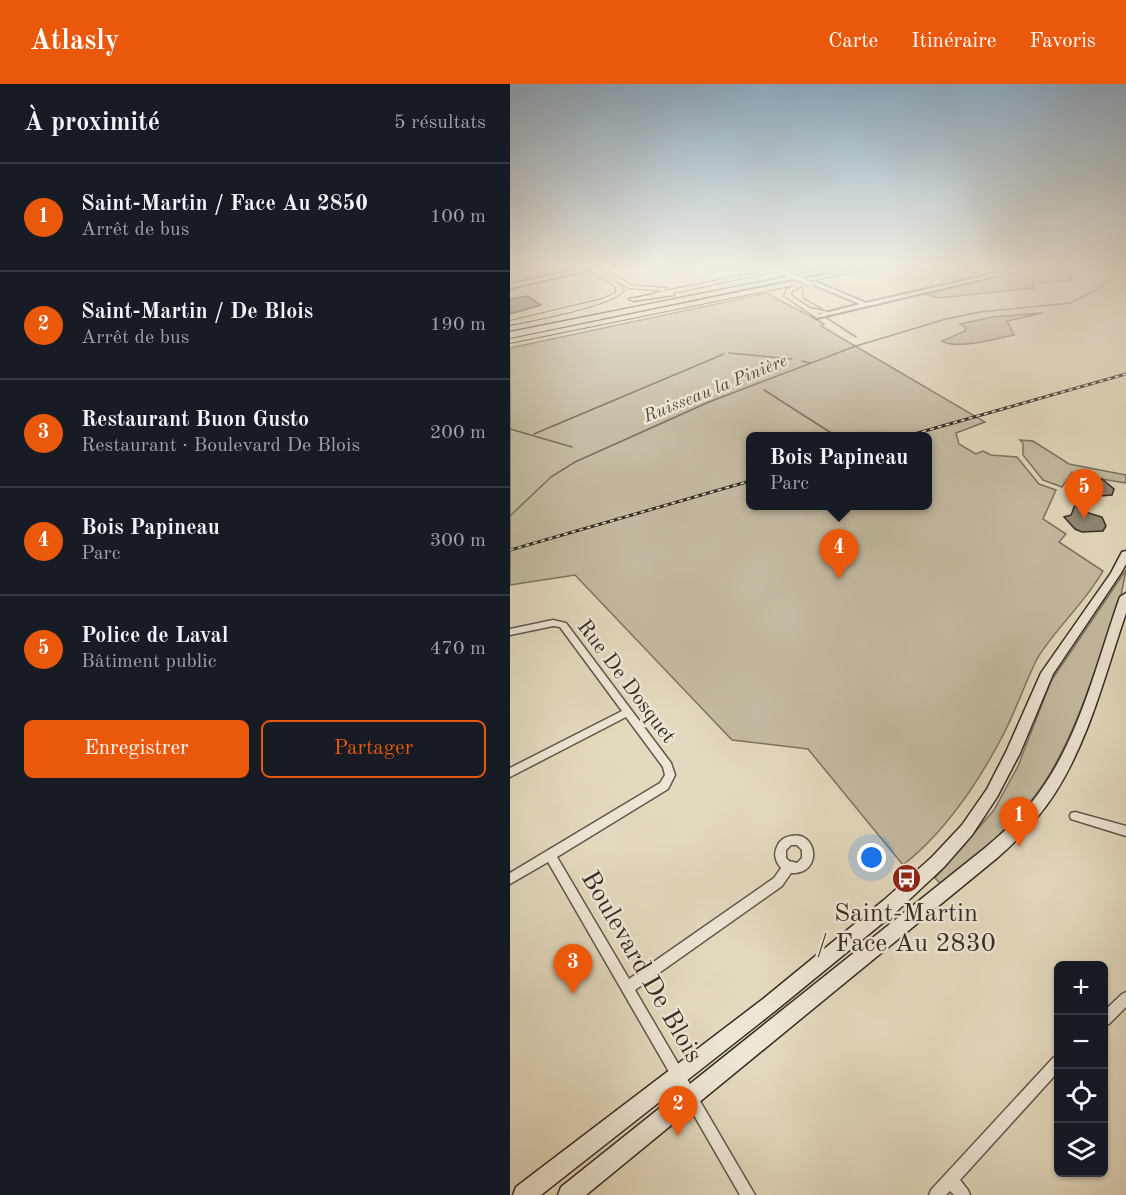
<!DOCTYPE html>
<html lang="fr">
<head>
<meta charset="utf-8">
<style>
  :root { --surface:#171b24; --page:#20242c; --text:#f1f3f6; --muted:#9ea1a6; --line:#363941; --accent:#ea580c }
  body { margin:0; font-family:"Old Standard TT",serif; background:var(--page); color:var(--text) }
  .controls { position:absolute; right:18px; bottom:18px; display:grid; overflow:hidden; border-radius:9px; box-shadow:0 2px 4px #0004 }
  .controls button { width:54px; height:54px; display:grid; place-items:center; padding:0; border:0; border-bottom:2px solid var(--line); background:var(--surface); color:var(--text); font:30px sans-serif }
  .you { position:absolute; left:362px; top:774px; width:21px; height:21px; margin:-15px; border:4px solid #fff; border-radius:50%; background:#1a73e8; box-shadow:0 0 0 9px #1a73e833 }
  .badge { display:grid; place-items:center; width:39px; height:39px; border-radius:50%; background:var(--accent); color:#fff; font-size:20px; font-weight:700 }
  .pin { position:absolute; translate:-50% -50px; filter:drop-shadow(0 2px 3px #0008) }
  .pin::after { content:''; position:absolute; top:32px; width:21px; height:18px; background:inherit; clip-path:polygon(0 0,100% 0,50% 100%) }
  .popup { position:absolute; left:236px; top:348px; width:186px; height:78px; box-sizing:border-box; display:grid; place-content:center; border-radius:9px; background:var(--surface); filter:drop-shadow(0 2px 4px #0005); font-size:20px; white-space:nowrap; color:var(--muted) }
  .popup b { font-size:22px; color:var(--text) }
  .popup::after { content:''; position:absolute; left:50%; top:100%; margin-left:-12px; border:12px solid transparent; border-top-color:var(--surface) }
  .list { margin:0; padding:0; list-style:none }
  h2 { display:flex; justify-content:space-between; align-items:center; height:78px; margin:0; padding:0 24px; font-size:26px }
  h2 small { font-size:20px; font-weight:400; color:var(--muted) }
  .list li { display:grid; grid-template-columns:39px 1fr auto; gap:18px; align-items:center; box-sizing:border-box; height:108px; padding:0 24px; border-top:2px solid var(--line) }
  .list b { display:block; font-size:22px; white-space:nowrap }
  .list p { margin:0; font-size:20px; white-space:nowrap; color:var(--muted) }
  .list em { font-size:20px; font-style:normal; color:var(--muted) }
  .actions { display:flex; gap:12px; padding:18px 24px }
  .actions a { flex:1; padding:14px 0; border:2px solid var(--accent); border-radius:9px; text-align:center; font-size:21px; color:var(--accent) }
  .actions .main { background:var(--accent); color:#fff }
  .icon { flex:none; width:33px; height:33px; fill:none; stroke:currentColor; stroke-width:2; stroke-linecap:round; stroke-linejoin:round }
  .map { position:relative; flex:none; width:616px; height:1111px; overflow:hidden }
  header { display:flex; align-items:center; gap:36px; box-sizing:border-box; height:84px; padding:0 30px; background:var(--accent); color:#fff }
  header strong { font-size:28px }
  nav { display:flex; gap:33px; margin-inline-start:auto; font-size:21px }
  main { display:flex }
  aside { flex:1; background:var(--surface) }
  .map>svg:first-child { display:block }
</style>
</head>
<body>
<header>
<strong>Atlasly</strong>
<nav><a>Carte</a><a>Itinéraire</a><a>Favoris</a></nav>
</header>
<main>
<aside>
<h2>À proximité<small>5 résultats</small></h2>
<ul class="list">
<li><span class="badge">1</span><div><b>Saint-Martin / Face Au 2850</b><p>Arrêt de bus</p></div><em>100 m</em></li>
<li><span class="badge">2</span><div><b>Saint-Martin / De Blois</b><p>Arrêt de bus</p></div><em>190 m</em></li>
<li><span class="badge">3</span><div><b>Restaurant Buon Gusto</b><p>Restaurant · Boulevard De Blois</p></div><em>200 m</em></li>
<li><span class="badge">4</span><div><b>Bois Papineau</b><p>Parc</p></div><em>300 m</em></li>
<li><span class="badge">5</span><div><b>Police de Laval</b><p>Bâtiment public</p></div><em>470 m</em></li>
</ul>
<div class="actions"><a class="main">Enregistrer</a><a>Partager</a></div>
</aside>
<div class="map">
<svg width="616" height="1111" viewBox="0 0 616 1111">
  <rect width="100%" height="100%" fill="#e3d9be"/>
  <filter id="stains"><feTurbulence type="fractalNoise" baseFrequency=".00333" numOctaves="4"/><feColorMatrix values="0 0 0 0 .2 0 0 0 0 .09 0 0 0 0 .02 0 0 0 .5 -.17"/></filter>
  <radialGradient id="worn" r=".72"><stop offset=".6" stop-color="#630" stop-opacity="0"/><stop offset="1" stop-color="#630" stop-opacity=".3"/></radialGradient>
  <!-- green -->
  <path fill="#c5bca3" stroke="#7d7462" stroke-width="1.5" fill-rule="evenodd" d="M 524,183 C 537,184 555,184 562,196 L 526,199 L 522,201 L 524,204 L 514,205 L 428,214 L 416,210 Z
    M 257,209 C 276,221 295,228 314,240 L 311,242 L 475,338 L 446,349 L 449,360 L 466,370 L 473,367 L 481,371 L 507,373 L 529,400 L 546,406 L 533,435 L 556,450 L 549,458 L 593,487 C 575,519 544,546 527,575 C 514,601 505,629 491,655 C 466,702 434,749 393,781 L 298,665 L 222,656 L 65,491 L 0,501 L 0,264 ZM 418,352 L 418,422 L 240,422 L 240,352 Z
    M 533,229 L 497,237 L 504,251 C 487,254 447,266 432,257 L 455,247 L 456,244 L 450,240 L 482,233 Z
    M 510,356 L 523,357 L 559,380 L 616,391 L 616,399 L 566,391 L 562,388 L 552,403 L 533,396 L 513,371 L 513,359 Z
    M 616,486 L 611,511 C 590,572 564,661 525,712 C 499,745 464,774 432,801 L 425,794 L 484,726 L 508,682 L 541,597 Z"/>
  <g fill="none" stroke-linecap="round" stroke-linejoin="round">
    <!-- stream -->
    <path stroke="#7a7060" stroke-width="1.5" d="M 293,205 L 293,214 L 312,225
      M 317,234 L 346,253
      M 219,269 L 282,275
      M 292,277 L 301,279
      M 254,306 L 326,352
      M 0,345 L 62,363
      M 24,350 L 214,270
      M 0,432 L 41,393 L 65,378 L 199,318 L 346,262 L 436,235 L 470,228 L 560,219 L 591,203 L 609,183"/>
  </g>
  <!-- building -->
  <path fill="#8f8673" stroke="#352c22" stroke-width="1.5" d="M 17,212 L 31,221 L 0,230 L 0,215 Z
    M 568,391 L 592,395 L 604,405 L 602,411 L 589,412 L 570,408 L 563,400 Z
    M 565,421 L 574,424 L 575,428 L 592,433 L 596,442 L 593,447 L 572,448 L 565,445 L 554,433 L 561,431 Z"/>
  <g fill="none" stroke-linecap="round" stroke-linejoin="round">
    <defs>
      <path id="minor" d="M 43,536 L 56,539 L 161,679 L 165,691 L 158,705 L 47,773 L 119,895 L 264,794 L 271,784 C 266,778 263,771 267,763 C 269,757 274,753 281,752 C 308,746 313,791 281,789 L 272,802 L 125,906 L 245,1111 L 230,1111 L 38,778 L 0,800 L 0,789 L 150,699 L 155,691 L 153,683 L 116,633 L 0,693 L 0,684 L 112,627 L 50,543 L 43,542 L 0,551 L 0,545 ZM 281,761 L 287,761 L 292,766 L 292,774 L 287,779 L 279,777 L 276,774 L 276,766 Z
        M 565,728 L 616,742 L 616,752 L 561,735 L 560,732 L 561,729 Z
        M 616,908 L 616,923 L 599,940 L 594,941 L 594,927 L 612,910 Z
        M 548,972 L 548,988 L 450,1096 L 458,1106 L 460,1111 L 444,1111 L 440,1107 L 436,1111 L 419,1111 L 421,1106 L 543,974 Z"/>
      <path id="tertiary" d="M 81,183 L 91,183 L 0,204 L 0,200 Z
        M 513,183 L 523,183 L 307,234 L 304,232 L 350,220 L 302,200 L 304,197 L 356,219 Z"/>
      <path id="secondary" d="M 616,467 L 616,480 L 611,489 L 543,590 L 510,669 L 487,713 L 462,751 L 434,783 L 386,828 L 265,927 L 31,1111 L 3,1111 L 6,1103 L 253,915 L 374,816 L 422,773 L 452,741 L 477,705 L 496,668 L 531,589 L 601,489 L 612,468 Z
        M 616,509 L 616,529 C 595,590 580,654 545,709 C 529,734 509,755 487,774 L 76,1111 L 48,1111 L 51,1103 L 475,764 C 498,745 519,725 535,700 C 572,645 588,575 610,513 Z"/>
      <path id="primary" d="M 83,183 L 91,183 L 121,201 L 156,204 L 154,207 L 272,183 L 286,183 L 144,213 L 142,210 L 154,207 L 118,204 Z"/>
      <path id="trunk" d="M 75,183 C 87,183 107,196 114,206 C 107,221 20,237 0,241 L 0,237 L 92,215 L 106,209 L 106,203 Z
        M 352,183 L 366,183 L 292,199 L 292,202 L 282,207 L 281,211 L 300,224 L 324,229 L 320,231 L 308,229 L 311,232 L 307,234 L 274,212 L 277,205 L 285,201 L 0,259 L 0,255 Z"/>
      <path id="motorway" d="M 326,183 L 341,183 L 0,254 L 0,248 Z
        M 161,207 L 164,211 L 123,217 L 119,215 Z"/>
    </defs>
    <!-- minor casing -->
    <use href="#minor" stroke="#605749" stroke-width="3"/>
    <!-- tertiary casing -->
    <use href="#tertiary" stroke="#605749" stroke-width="4"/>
    <!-- secondary casing -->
    <use href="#secondary" stroke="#352c22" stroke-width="3"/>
    <!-- primary casing -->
    <use href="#primary" stroke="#352c22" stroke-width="2"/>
    <!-- trunk casing -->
    <use href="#trunk" stroke="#352c22" stroke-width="2"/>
    <!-- motorway casing -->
    <use href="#motorway" stroke="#352c22" stroke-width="3"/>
    <!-- minor -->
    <use href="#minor" fill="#ede6d5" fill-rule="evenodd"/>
    <!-- tertiary -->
    <use href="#tertiary" fill="#ede6d5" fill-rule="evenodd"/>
    <!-- secondary -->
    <use href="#secondary" fill="#ede6d5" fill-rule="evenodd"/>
    <!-- primary -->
    <use href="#primary" fill="#e3d9be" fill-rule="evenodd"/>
    <!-- trunk -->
    <use href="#trunk" fill="#e3d9be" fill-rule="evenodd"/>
    <!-- motorway -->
    <use href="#motorway" fill="#e3d9be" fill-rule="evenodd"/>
    <defs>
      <path id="rail" d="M 397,352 L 616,290
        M 0,466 L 240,397"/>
    </defs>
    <!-- rail casing -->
    <use href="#rail" stroke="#352c22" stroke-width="3"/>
    <!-- rail -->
    <use href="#rail" stroke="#ede6d5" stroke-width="1.5" stroke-dasharray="4" stroke-linecap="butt"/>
    <defs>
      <path id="tertiary-bridge" d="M 264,184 L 300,200"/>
    </defs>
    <!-- tertiary-bridge casing -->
    <use href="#tertiary-bridge" stroke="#605749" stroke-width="7" stroke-linecap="butt"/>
    <!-- tertiary-bridge -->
    <use href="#tertiary-bridge" stroke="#ede6d5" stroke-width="5"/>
  </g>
  <!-- sky -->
  <linearGradient id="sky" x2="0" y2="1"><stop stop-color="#8eabc2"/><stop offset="0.54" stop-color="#f2eee2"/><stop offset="1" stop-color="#f2eee2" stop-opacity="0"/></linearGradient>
  <rect width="616" height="339" fill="url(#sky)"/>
  <!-- icons -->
  <defs>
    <symbol id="bus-disc" viewBox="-11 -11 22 22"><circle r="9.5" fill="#8f2418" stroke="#ede6d5"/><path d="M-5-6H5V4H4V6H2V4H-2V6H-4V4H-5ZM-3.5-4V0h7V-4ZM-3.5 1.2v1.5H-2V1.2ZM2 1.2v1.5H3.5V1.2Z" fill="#fff"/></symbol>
  </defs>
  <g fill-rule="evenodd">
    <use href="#bus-disc" x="380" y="778" width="33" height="33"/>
  </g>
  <g text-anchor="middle" stroke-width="5" stroke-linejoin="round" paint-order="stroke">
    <!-- far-water labels -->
    <g font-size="18" font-style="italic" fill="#584e41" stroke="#ede6d5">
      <text transform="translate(205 304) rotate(-22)" y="6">Ruisseau la Pinière</text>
    </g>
    <!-- street labels -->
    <g font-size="21" fill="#352c22" stroke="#ede6d5">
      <text transform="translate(117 597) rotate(53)" y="7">Rue De Dosquet</text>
    </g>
    <!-- near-poi labels -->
    <g font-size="26" fill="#352c22" stroke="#ede6d5">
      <text x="396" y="837">Saint-Martin<tspan x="396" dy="30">/ Face Au 2830</tspan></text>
    </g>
    <!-- near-street labels -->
    <g font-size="26" fill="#352c22" stroke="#ede6d5">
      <text transform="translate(133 882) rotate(60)" y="9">Boulevard De Blois</text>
    </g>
  </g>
  <rect width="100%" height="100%" filter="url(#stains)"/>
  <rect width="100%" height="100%" fill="url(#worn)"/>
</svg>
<div class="controls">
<button>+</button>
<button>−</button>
<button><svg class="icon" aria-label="locate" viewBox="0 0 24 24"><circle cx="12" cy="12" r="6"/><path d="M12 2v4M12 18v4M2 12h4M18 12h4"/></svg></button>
<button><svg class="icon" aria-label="layers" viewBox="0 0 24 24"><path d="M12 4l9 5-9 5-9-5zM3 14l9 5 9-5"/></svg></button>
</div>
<div class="you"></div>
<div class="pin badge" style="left:509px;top:763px">1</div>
<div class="pin badge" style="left:168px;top:1052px">2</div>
<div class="pin badge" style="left:63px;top:910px">3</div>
<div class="pin badge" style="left:329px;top:495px">4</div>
<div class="popup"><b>Bois Papineau</b>Parc</div>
<div class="pin badge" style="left:574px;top:435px">5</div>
</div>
</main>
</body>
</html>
